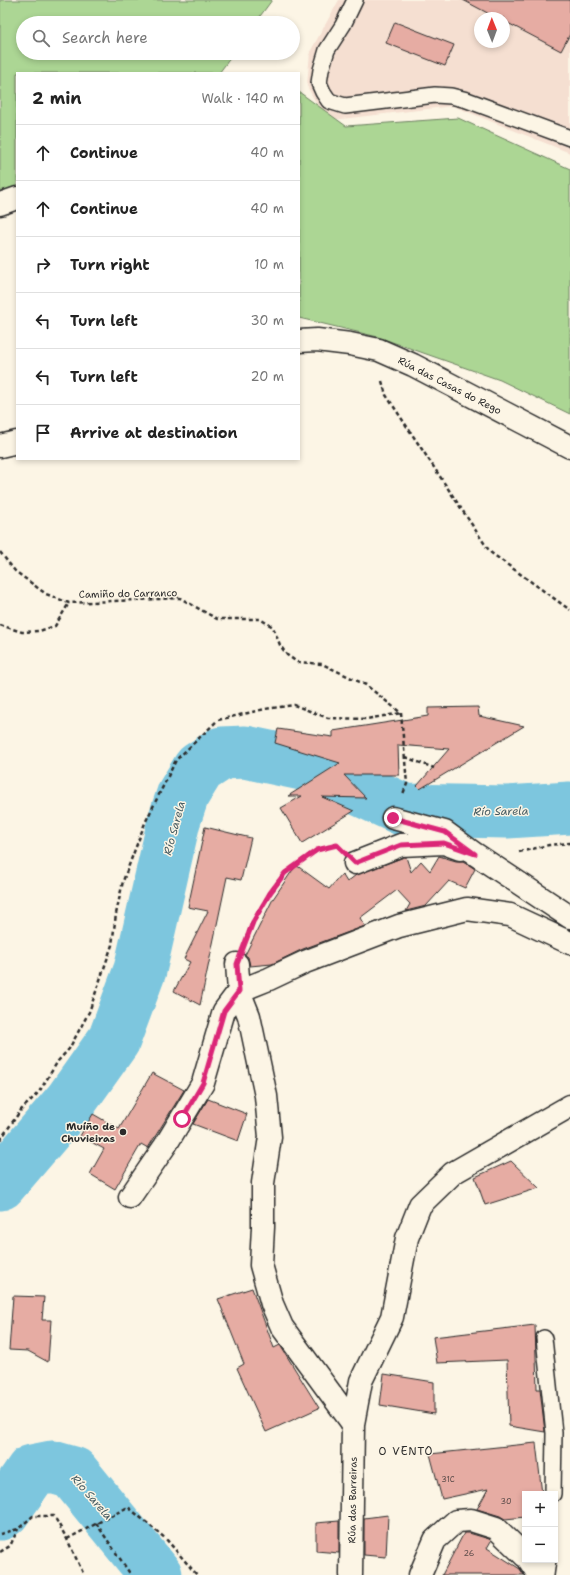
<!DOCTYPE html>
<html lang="en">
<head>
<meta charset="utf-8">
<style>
  :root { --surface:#fff; --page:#f6f6f6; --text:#222; --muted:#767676; --line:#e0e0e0 }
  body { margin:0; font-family:"Shantell Sans",sans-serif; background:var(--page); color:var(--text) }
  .controls { position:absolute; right:12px; bottom:12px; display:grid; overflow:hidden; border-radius:0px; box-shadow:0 2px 6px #0003 }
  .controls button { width:36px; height:36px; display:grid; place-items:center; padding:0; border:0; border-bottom:1px solid var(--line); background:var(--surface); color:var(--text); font:20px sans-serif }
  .compass { position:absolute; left:474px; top:12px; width:36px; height:36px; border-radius:50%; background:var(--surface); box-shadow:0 2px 6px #0003; rotate:359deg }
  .stop { position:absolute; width:12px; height:12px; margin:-9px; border:3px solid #db2777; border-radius:50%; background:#fff }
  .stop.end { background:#db2777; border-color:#fff; box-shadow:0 1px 4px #0008 }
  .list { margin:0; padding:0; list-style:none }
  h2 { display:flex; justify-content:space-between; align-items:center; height:52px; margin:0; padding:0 16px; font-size:17px }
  h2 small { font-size:13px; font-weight:400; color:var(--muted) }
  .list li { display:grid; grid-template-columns:26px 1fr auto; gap:12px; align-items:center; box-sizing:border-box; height:56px; padding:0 16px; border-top:1px solid var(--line) }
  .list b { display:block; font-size:15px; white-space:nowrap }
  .list em { font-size:13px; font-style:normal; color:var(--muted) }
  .icon { flex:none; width:22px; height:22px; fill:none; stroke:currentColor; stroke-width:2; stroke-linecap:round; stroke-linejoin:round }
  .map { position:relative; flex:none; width:570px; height:1575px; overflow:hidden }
  .search { position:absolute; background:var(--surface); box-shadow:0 2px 6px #0003; left:16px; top:16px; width:284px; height:44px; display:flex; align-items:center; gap:10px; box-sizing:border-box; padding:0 14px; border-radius:22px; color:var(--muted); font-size:15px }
  .panel { position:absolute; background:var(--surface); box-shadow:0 2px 6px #0003; left:16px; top:72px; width:284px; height:388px; border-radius:0px }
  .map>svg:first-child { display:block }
</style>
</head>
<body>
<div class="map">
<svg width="570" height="1575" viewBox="0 0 570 1575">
  <rect width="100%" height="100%" fill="#fcf5e5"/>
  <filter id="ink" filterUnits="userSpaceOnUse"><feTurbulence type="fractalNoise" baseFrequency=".025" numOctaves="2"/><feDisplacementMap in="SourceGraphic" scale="8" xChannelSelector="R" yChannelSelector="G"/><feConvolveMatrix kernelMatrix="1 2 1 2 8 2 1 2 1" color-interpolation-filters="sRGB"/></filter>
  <g filter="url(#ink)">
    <!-- built -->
    <path fill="#f5dfd1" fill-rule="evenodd" d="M 339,0 L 570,0 L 570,153 L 453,106 L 341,119 L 324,118 L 307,86 L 310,52 ZM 480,18 L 504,18 L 504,42 L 480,42 Z"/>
    <!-- green -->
    <path fill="#acd694" stroke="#6c8060" d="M 0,0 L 272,0 L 255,23 L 23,23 L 23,53 L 234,53 L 219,73 L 17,73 L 17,187 L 0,191 Z
      M 299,92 L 346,126 L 458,118 L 570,169 L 570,414 L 500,380 L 378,337 L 299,318 Z"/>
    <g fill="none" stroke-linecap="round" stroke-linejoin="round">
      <!-- river -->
      <path stroke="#7dc6de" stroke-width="53" d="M 0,1184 L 70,1102 L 114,1040 L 140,970 L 174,821 L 183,794 L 199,768 L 222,753 L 245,752 L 307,765 L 404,810 L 507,812 L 570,808
        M 0,1514 L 4,1511 L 32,1471 L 52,1467 L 73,1473 L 156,1575"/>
    </g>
    <!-- building -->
    <path fill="#e6aca3" stroke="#2b2b2b" d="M 463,0 L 570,0 L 570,34 L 561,51 L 504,21 L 504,18 L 497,18 Z
      M 395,22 L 454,45 L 445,66 L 386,43 Z
      M 478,707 L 479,716 L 524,726 L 420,789 L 417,786 L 449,749 L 398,745 L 399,775 L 344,775 L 366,798 L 322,797 L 354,811 L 302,843 L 281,808 L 302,796 L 288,796 L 340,763 L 275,743 L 278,729 L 333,737 L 333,731 L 428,716 L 428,708 Z
      M 205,827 L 251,838 L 241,880 L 227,877 L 200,1005 L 174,991 L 190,962 L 184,959 L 208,911 L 188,907 Z
      M 439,856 L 456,861 L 463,861 L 475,869 L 465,888 L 449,881 L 426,906 L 406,911 L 410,904 L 397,890 L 360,918 L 365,926 L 303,949 L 272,964 L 250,966 L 248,957 L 245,955 L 273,899 L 296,865 L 329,889 L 342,874 L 347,882 L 356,875 L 404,857 L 406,857 L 411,872 L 421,861 L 430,871 Z
      M 152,1073 L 184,1090 L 148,1148 L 141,1144 L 115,1189 L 90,1174 L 104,1149 L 80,1136 L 93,1114 L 119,1129 Z
      M 208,1099 L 247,1114 L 238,1141 L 193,1124 Z
      M 511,1161 L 539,1188 L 485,1205 L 475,1177 Z
      M 252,1288 L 274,1348 L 280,1345 L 319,1408 L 266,1432 L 237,1368 L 244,1364 L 218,1299 Z
      M 13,1296 L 44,1297 L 42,1320 L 51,1320 L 48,1362 L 28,1351 L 9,1350 Z
      M 535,1325 L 537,1389 L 540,1389 L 545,1432 L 509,1426 L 507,1360 L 437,1363 L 433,1337 Z
      M 384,1374 L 434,1382 L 434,1414 L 380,1405 Z
      M 536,1443 L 542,1494 L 525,1494 L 525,1517 L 505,1519 L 500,1516 L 477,1509 L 488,1489 L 442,1499 L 430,1454 Z
      M 388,1515 L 386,1557 L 364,1555 L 364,1518 Z
      M 339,1521 L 339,1553 L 316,1551 L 316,1523 Z
      M 464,1533 L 469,1533 L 489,1539 L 491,1541 L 487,1548 L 520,1569 L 524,1575 L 442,1575 Z"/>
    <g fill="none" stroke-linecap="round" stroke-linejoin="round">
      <defs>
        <path id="lane" d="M 355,0 L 343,25 L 327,50 L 321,70 L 319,83 L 323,92 L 329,101 L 345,106 L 435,95 L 451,96 L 467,100 L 570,138
          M 544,1338 L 554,1433 L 553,1494
          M 546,1575 L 548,1560"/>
        <path id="street" d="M 0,204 L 17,198
          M 393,818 L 445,832 L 475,854 L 570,917
          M 355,863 L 401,845 L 444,843 L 460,849
          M 237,964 L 239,991 L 249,1016 L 266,1096 L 270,1137 L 263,1183 L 263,1227 L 261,1265 L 272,1304 L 282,1327 L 353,1424
          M 130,1197 L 165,1146 L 203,1083 L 224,1011 L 239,991 L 269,979 L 305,962 L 399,926 L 467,909 L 510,915 L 570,943
          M 529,1560 L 539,1575
          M 351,1575 L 353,1424 L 361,1381 L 392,1317 L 407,1238 L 420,1205 L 453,1173 L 570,1106
          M 420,1575 L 435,1540 L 456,1521 L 471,1520 L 496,1528 L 525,1556"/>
        <path id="secondary" d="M 299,341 L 317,340 L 350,344 L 379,350 L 413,365 L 570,447
          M 0,446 L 17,442"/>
      </defs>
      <!-- lane casing -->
      <use href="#lane" stroke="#2b2b2b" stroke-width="18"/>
      <!-- street casing -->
      <use href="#street" stroke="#2b2b2b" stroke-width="25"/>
      <!-- secondary casing -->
      <use href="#secondary" stroke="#2b2b2b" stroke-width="25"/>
      <!-- path -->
      <path stroke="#2b2b2b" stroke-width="2.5" stroke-dasharray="4 3" stroke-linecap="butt" d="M 382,381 L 386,395 L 490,552 L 570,610
        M 0,552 L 15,571 L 46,594 L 69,603 L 180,598 L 217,619 L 260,619 L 273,627 L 280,645 L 287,655 L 297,662 L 322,664 L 366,685 L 401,713
        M 0,625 L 22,632 L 39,631 L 55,626 L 69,603
        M 401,713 L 407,784 L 403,794
        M 405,757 L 434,768
        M 519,852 L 549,845 L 570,843
        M 246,939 L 253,922 L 270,893 L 285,873 L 317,850 L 335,845
        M 0,1140 L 21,1110 L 39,1092 L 58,1061 L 69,1049 L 89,1012 L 112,945 L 116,914 L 123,881 L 145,823 L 176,760 L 218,720 L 265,709 L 294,705 L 328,718 L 367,719 L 401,713
        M 96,1523 L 131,1575
        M 0,1534 L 18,1529 L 33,1516 L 54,1516 L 67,1539 L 84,1575
        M 67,1539 L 128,1507 L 166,1539 L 197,1575
        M 0,1552 L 10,1546 L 18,1529"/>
      <!-- lane -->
      <use href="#lane" stroke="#fcf5e5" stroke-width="15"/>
      <!-- street -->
      <use href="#street" stroke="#fcf5e5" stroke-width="22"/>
      <!-- secondary -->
      <use href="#secondary" stroke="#fcf5e5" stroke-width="22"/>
    </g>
  </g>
  <g fill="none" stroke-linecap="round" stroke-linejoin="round" filter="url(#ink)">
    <!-- route -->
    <path stroke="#db2777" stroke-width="5" d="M 182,1119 L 203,1083 L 224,1011 L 239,991 L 237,964 L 253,922 L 270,893 L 285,873 L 317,850 L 337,845 L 355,863 L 401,845 L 444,843 L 475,854 L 445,832 L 393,818"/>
  </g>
  <!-- markers -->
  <circle fill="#2b2b2b" stroke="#fcf5e5" stroke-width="1.5" cx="123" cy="1132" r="4"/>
  <g text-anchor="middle" stroke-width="3" stroke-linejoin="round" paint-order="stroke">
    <!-- number labels -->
    <g font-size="8" fill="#5a4b49">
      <text x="448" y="1482">31C</text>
      <text x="506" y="1504">30</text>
      <text x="469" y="1556">26</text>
    </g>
    <!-- street labels -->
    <g font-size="10" fill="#2b2b2b" stroke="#fcf5e5">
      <text transform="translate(450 385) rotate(27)" y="4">Rúa das Casas do Rego</text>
      <text transform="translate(128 593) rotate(-1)" y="4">Camiño do Carranco</text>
      <text transform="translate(352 1500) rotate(-89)" y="4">Rúa das Barreiras</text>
    </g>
    <!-- poi labels -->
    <g font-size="10" font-weight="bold" fill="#2b2b2b" stroke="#fcf5e5" text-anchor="end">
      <text x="115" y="1130">Muíño de<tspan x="115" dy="12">Chuvieiras</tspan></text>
    </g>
    <!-- water labels -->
    <g font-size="11" font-style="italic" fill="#445a61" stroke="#fcf5e5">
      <text transform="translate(501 811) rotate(-1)" y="4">Río Sarela</text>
      <text transform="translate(174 828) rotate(-75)" y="4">Río Sarela</text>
      <text transform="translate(92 1497) rotate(49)" y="4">Río Sarela</text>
    </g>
    <!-- neighbourhood labels -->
    <g font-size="11" letter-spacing="1" fill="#2b2b2b" stroke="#fcf5e5">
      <text x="406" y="1455">O VENTO</text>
    </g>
  </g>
</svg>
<div class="controls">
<button>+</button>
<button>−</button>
</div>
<svg class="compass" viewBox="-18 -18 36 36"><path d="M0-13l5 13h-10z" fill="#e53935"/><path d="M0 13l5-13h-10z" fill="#767676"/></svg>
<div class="stop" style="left:182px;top:1119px"></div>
<div class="stop end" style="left:393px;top:818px"></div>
<div class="search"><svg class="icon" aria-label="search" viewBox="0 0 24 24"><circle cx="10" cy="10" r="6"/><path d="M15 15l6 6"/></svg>Search here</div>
<section class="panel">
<h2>2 min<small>Walk · 140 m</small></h2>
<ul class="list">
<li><svg class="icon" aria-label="ahead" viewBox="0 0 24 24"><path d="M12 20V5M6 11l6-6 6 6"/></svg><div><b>Continue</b></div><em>40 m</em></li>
<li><svg class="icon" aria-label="ahead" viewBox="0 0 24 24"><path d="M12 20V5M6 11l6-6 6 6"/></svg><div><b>Continue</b></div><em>40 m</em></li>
<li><svg class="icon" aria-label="right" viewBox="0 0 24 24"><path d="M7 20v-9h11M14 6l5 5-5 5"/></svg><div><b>Turn right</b></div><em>10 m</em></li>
<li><svg class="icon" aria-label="left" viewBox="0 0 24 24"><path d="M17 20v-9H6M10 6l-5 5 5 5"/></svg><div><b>Turn left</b></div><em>30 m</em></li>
<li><svg class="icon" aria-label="left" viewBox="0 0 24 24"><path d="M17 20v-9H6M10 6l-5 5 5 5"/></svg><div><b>Turn left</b></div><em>20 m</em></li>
<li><svg class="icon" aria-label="arrive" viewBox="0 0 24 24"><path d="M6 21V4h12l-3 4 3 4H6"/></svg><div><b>Arrive at destination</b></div></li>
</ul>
</section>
</div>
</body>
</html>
